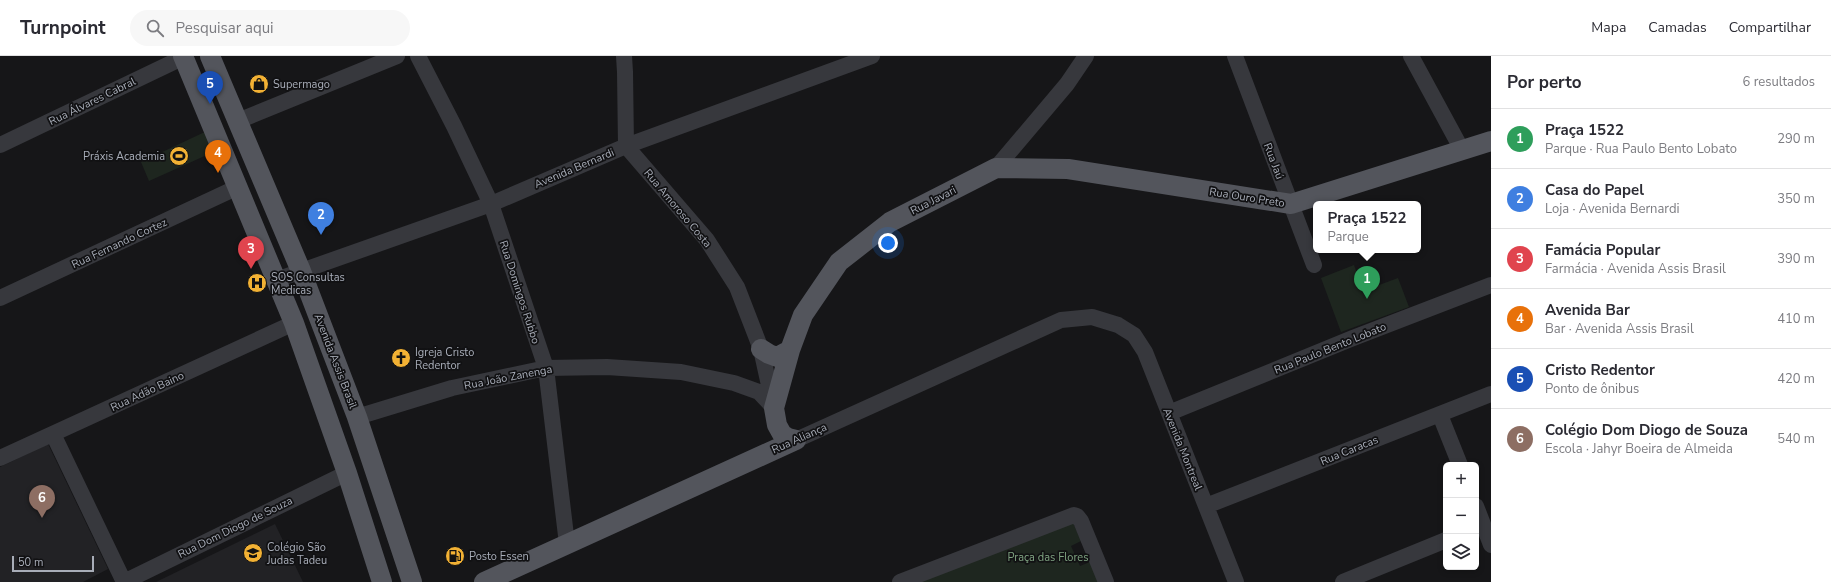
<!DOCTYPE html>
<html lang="pt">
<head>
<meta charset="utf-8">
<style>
  :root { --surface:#fff; --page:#f7f7f7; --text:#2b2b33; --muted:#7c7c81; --line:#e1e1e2; --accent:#856733 }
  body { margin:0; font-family:"Nunito Sans",sans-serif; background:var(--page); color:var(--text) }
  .controls { position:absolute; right:12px; bottom:12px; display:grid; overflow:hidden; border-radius:6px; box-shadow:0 2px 6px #0003 }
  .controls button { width:36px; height:36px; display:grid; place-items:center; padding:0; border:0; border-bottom:1px solid var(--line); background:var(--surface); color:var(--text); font:20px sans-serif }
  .scale { position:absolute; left:12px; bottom:10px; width:82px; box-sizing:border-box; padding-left:4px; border:2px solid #a8adb8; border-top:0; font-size:11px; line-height:14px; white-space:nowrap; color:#a8adb8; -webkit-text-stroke:3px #111113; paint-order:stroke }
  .you { position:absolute; left:888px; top:187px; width:14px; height:14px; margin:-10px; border:3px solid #fff; border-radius:50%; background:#1a73e8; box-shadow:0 0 0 6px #1a73e833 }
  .badge { display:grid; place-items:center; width:26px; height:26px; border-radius:50%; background:var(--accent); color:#fff; font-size:13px; font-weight:700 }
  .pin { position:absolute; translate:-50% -33px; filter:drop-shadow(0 1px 2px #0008) }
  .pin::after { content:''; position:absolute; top:21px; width:14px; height:12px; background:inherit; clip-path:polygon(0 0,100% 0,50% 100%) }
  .popup { position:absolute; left:1313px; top:145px; width:108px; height:52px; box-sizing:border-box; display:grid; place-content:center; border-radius:6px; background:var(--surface); filter:drop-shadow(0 1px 3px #0005); font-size:13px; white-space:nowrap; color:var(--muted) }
  .popup b { font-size:15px; color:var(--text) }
  .popup::after { content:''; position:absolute; left:50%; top:100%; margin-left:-8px; border:8px solid transparent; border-top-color:var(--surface) }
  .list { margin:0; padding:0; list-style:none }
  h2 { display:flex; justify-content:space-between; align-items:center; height:52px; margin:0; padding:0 16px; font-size:17px }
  h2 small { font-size:13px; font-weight:400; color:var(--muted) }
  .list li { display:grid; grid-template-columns:26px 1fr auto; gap:12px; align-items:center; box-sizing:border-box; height:60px; padding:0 16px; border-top:1px solid var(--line) }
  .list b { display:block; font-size:15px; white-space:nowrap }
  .list p { margin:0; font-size:13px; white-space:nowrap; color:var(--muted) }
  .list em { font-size:13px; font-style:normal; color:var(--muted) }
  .icon { flex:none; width:22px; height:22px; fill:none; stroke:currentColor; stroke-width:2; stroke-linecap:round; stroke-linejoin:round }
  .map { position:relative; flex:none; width:1491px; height:526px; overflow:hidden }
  header { display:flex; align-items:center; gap:24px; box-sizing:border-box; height:56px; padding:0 20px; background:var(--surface); border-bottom:1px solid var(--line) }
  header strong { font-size:19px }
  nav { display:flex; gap:22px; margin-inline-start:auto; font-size:14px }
  .search { width:280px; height:36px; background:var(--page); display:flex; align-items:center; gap:10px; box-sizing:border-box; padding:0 14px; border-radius:22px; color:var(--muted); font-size:15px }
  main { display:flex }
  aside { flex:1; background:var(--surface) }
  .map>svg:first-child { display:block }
</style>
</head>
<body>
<header>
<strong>Turnpoint</strong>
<div class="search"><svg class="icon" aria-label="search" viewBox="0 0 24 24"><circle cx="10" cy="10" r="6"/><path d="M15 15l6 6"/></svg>Pesquisar aqui</div>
<nav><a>Mapa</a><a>Camadas</a><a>Compartilhar</a></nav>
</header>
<main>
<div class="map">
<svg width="1491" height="526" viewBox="0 0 1491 526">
  <rect width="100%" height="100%" fill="#161618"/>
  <!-- built -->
  <path fill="#222225" d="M 48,388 L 108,513 L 83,526 L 0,526 L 0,411 Z
    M 275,468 L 303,526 L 156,526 Z"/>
  <!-- green -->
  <path fill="#1e261f" d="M 209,74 L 218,94 L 149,125 L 141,106 Z
    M 1354,209 L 1363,235 L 1398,222 L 1409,251 L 1341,276 L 1321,222 Z
    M 1072,464 L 1081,485 L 1071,490 L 1080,510 L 1090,506 L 1098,526 L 920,526 Z"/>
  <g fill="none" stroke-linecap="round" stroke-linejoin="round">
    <!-- minor -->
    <path stroke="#37383d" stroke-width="16" d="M 418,0 L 454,70 L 491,148 L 546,312 L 567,488
      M 624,0 L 625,16 L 626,90 L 707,184 L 737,231 L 761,293 L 774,352
      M 1235,0 L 1314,209
      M 1411,0 L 1462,94
      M 238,65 L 397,0
      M 0,89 L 184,1
      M 996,112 L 1067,28 L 1086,0
      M 276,224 L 491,148 L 626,90 L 872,0
      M 0,242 L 238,131
      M 1169,357 L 1353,282 L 1491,229
      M 1440,359 L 1460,409
      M 357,361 L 452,332 L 546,312 L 607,311 L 681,316 L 734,327 L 759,336 L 774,352
      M 53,378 L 124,526
      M 796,384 L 1061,264 L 1092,261 L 1118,269 L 1134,279 L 1145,296 L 1236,526
      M 0,402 L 294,267
      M 1206,450 L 1491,338
      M 1476,450 L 1491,489
      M 124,526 L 347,417
      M 900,526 L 1074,459 L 1077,460 L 1081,465 L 1106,526
      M 1343,526 L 1446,484"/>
    <!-- major -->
    <path stroke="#53555c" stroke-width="20" d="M 183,0 L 294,267 L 347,417 L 382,526
      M 210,0 L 301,215 L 357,361 L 412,526
      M 761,293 L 769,298 L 777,301 L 790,294
      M 796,384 L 788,382 L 782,378 L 777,369 L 774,352 L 790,294 L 803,259 L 839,206 L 890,166 L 996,112 L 1068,113 L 1291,148 L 1491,85
      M 484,526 L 796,384"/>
  </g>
  <!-- icons -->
  <defs>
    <symbol id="shop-disc" viewBox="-11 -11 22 22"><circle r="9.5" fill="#f2b134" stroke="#111113"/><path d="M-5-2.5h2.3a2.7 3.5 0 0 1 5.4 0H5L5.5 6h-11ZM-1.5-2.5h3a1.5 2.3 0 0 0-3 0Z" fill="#111"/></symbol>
    <symbol id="stadium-disc" viewBox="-11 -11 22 22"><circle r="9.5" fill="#f2b134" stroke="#111113"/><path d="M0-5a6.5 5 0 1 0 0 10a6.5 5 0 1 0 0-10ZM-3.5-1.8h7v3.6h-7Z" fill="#111"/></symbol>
    <symbol id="hospital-disc" viewBox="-11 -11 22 22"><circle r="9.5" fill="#f2b134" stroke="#111113"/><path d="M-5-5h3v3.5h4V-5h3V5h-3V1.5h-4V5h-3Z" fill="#111"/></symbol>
    <symbol id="church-disc" viewBox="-11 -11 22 22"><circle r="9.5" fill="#f2b134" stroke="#111113"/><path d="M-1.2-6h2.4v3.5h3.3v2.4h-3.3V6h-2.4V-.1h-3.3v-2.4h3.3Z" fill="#111"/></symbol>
    <symbol id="school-disc" viewBox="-11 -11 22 22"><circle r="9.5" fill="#f2b134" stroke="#111113"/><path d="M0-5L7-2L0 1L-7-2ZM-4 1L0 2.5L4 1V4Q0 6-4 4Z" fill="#111"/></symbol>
    <symbol id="fuel-disc" viewBox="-11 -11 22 22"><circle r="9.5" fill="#f2b134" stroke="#111113"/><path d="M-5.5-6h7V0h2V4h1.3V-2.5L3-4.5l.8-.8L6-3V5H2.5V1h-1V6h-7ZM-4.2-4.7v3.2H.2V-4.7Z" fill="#111"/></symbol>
  </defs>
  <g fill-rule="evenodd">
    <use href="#shop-disc" x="248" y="17" width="22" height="22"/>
    <use href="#stadium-disc" x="168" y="89" width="22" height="22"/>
    <use href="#hospital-disc" x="246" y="216" width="22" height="22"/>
    <use href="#church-disc" x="390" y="291" width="22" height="22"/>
    <use href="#school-disc" x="242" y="486" width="22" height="22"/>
    <use href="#fuel-disc" x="444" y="489" width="22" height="22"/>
  </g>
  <g text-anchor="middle" stroke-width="3.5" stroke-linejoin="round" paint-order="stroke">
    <!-- poi labels -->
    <g font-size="11" fill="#a8adb8" stroke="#111113" text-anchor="start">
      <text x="273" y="32">Supermago</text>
      <text x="165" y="104" text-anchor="end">Práxis Academia</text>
      <text x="271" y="225">SOS Consultas<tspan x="271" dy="13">Medicas</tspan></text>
      <text x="415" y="300">Igreja Cristo<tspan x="415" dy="13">Redentor</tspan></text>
      <text x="267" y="495">Colégio São<tspan x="267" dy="13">Judas Tadeu</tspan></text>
      <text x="469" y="504">Posto Essen</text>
    </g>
    <!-- street labels -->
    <g font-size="11" fill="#a8adb8" stroke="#111113">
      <text transform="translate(92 45) rotate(-26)" y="4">Rua Álvares Cabral</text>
      <text transform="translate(1274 105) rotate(69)" y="4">Rua Jaú</text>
      <text transform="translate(574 112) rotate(-23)" y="4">Avenida Bernardi</text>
      <text transform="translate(1247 141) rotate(9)" y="4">Rua Ouro Preto</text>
      <text transform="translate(933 144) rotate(-27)" y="4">Rua Javari</text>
      <text transform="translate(678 152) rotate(50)" y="4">Rua Amoroso Costa</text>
      <text transform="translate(119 187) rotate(-25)" y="4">Rua Fernando Cortez</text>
      <text transform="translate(520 236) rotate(72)" y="4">Rua Domingos Rubbo</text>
      <text transform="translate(1330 292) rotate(-22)" y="4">Rua Paulo Bento Lobato</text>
      <text transform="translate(336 305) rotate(69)" y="4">Avenida Assis Brasil</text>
      <text transform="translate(508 321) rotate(-11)" y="4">Rua João Zanenga</text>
      <text transform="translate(147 335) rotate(-25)" y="4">Rua Adão Baino</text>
      <text transform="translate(799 382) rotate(-24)" y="4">Rua Aliança</text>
      <text transform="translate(1183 393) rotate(68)" y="4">Avenida Montreal</text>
      <text transform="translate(1349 394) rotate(-22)" y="4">Rua Caracas</text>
      <text transform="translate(235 471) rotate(-26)" y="4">Rua Dom Diogo de Souza</text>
    </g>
    <!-- park labels -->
    <g font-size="11" fill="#7fa381" stroke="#111113">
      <text x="1048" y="505">Praça das Flores</text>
    </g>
  </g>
</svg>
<div class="controls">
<button>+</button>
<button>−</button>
<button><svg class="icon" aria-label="layers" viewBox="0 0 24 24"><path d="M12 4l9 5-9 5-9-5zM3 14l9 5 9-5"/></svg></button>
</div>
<div class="scale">50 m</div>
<div class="you"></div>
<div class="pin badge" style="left:1367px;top:243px;background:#2e9e5b">1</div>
<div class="popup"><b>Praça 1522</b>Parque</div>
<div class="pin badge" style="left:321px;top:179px;background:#3f7fe0">2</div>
<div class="pin badge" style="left:251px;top:213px;background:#e0444e">3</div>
<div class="pin badge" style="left:218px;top:117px;background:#e8710a">4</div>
<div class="pin badge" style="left:210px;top:48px;background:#1a4fb4">5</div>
<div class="pin badge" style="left:42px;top:462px;background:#8d6e63">6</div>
</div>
<aside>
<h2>Por perto<small>6 resultados</small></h2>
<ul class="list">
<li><span class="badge" style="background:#2e9e5b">1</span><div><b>Praça 1522</b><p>Parque · Rua Paulo Bento Lobato</p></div><em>290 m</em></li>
<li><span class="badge" style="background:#3f7fe0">2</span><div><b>Casa do Papel</b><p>Loja · Avenida Bernardi</p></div><em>350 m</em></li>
<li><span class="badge" style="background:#e0444e">3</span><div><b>Famácia Popular</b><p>Farmácia · Avenida Assis Brasil</p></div><em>390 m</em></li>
<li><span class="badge" style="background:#e8710a">4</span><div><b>Avenida Bar</b><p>Bar · Avenida Assis Brasil</p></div><em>410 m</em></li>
<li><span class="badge" style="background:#1a4fb4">5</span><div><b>Cristo Redentor</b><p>Ponto de ônibus</p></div><em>420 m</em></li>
<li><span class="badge" style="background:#8d6e63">6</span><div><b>Colégio Dom Diogo de Souza</b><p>Escola · Jahyr Boeira de Almeida</p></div><em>540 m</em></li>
</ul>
</aside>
</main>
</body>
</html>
